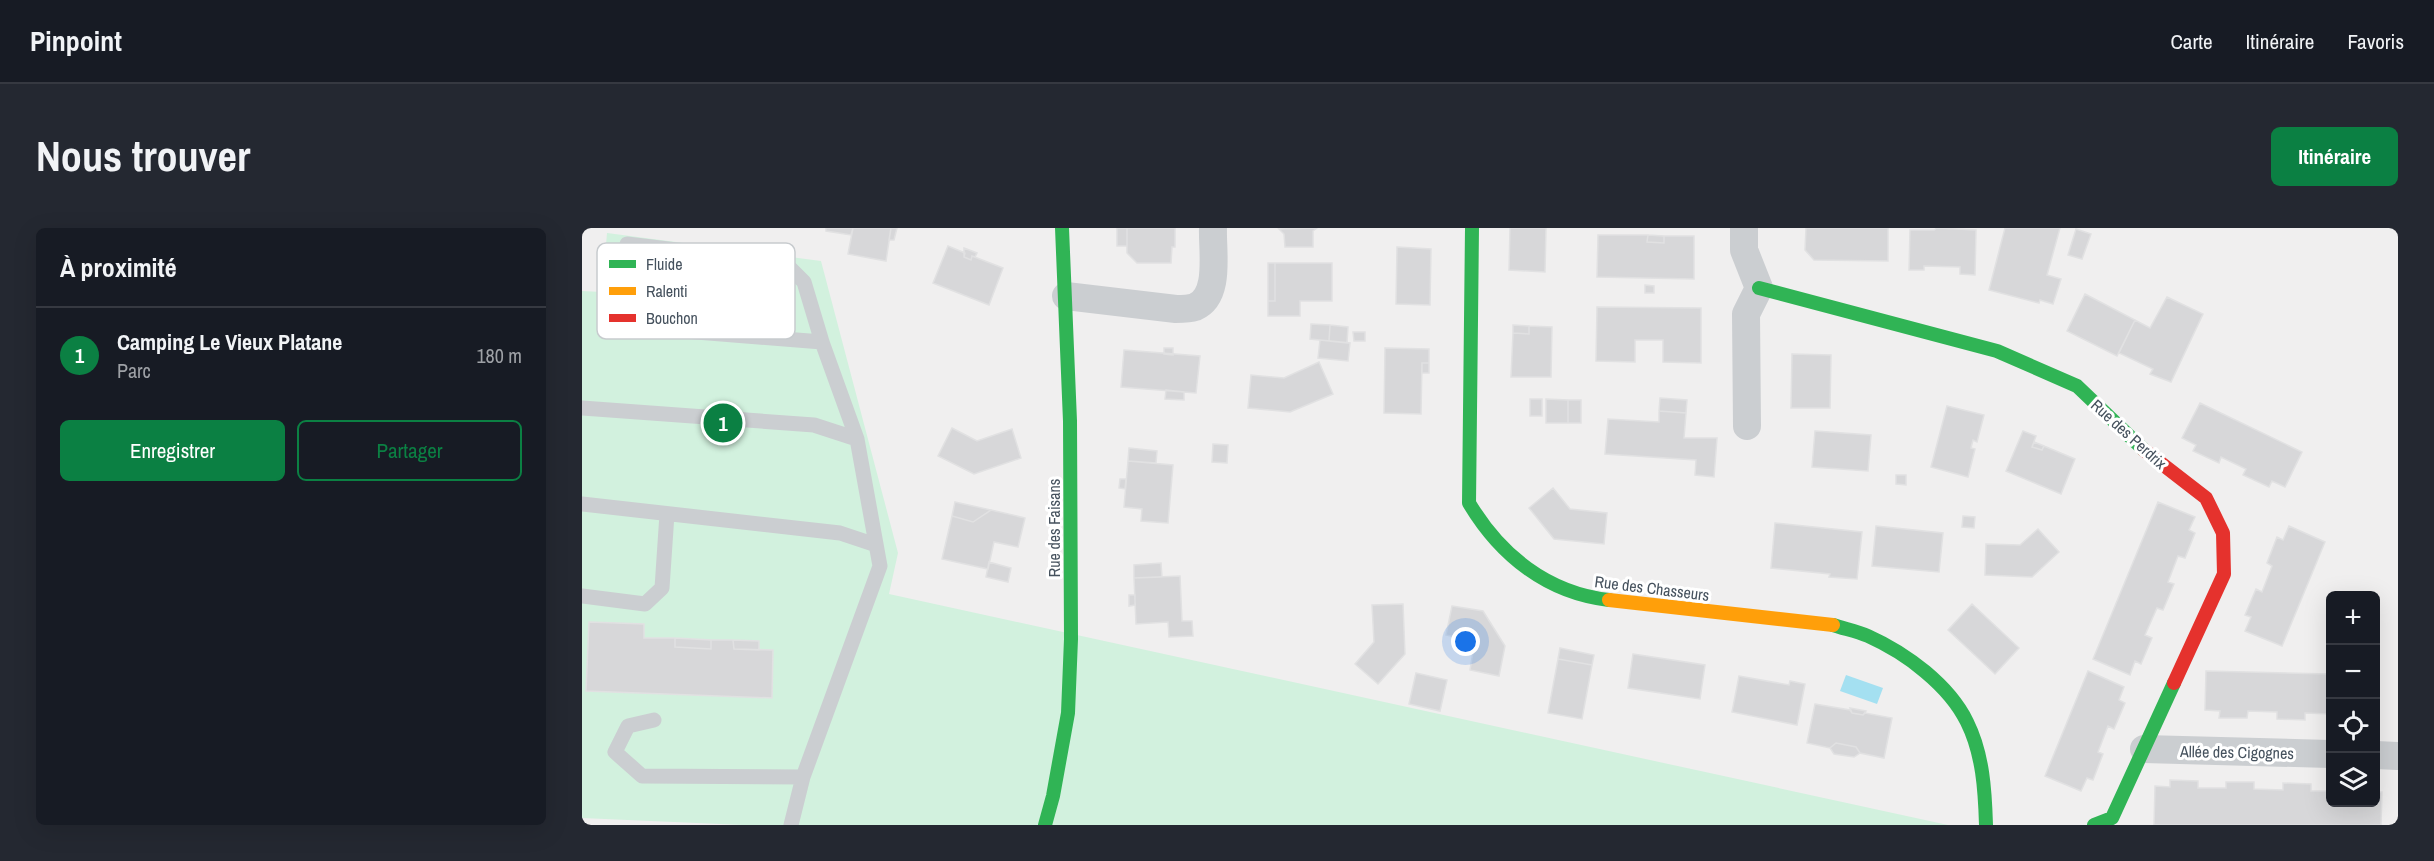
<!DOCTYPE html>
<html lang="fr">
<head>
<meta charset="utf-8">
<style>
  :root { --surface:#171b24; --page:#242831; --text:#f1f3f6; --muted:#9ea1a6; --line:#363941; --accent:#0b8043 }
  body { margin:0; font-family:"Archivo Narrow",sans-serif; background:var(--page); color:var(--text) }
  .controls { position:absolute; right:18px; bottom:18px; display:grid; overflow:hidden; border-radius:9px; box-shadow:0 6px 24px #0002 }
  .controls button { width:54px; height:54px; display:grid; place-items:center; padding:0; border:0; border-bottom:2px solid var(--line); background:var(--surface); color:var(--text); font:30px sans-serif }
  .you { position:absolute; left:884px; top:414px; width:21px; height:21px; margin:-15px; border:4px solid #fff; border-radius:50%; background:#1a73e8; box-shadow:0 0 0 9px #1a73e833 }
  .badge { display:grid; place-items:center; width:39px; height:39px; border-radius:50%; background:var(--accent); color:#fff; font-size:20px; font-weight:700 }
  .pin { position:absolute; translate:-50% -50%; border:3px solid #fff; box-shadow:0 2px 6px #0006 }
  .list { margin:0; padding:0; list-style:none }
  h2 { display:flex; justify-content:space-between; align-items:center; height:78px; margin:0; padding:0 24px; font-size:26px }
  h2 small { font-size:20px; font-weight:400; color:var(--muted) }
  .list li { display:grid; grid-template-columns:39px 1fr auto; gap:18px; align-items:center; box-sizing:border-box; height:96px; padding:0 24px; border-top:2px solid var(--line) }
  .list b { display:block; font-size:22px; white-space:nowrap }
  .list p { margin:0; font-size:20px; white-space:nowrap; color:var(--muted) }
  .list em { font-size:20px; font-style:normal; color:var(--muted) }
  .actions { display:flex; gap:12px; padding:18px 24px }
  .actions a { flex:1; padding:14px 0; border:2px solid var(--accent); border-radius:9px; text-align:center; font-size:21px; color:var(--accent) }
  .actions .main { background:var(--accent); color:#fff }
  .icon { flex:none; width:33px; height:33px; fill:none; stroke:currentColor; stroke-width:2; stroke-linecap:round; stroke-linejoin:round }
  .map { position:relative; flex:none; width:1816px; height:597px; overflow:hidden; border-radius:9px }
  header { display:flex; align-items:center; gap:36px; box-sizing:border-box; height:84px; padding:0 30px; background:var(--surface); border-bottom:2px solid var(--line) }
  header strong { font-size:28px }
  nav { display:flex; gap:33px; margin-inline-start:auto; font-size:21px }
  .intro { display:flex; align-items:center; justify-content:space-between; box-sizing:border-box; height:144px; padding:0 36px }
  h1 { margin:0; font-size:42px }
  .button { padding:15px 27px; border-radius:9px; background:var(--accent); color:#fff; font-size:21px; font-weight:700 }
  main { display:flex; gap:36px; padding:0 36px }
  aside { flex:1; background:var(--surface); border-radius:9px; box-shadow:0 6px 24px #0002 }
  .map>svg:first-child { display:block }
</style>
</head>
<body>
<header>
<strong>Pinpoint</strong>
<nav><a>Carte</a><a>Itinéraire</a><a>Favoris</a></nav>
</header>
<div class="intro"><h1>Nous trouver</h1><a class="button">Itinéraire</a></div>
<main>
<aside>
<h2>À proximité<small></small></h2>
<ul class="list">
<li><span class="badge">1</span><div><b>Camping Le Vieux Platane</b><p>Parc</p></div><em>180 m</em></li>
</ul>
<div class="actions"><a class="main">Enregistrer</a><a>Partager</a></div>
</aside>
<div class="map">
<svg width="1816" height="597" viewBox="0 0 1816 597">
  <rect width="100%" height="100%" fill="#f0efef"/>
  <!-- green -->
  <path fill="#d2f1de" d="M 25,5 L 239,33 L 316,325 L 307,366 L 1366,597 L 161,597 L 0,590 L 0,63 L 20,64 Z"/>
  <!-- water -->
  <path fill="#a4e0f1" d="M 1264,447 L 1301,460 L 1295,476 L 1258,463 Z"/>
  <!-- building -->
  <path fill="#d7d7d9" stroke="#e1e1e2" stroke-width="1.5" d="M 244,0 L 271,0 L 269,7 L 244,3 Z
    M 271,0 L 309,0 L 304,33 L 266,26 Z
    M 309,0 L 315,0 L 312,12 L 307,12 Z
    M 535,0 L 545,0 L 545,18 L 535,18 Z
    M 545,0 L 593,0 L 593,19 L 590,19 L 589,35 L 555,35 L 545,25 Z
    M 735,0 L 731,3 L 731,19 L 703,19 L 702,6 L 697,1 Z
    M 928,0 L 964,0 L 963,44 L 927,42 Z
    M 1224,0 L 1306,0 L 1306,33 L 1232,32 L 1223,22 Z
    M 1355,0 L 1394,2 L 1393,47 L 1378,46 L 1378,39 L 1342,38 L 1342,42 L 1327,42 L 1328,2 L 1352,2 Z
    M 1423,0 L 1478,0 L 1465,47 L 1479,51 L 1471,76 L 1458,72 L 1457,75 L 1407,62 Z
    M 1494,1 L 1509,6 L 1500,31 L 1486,27 Z
    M 1016,7 L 1066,7 L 1065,14 L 1082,15 L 1082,8 L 1112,8 L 1112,51 L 1015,49 Z
    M 1066,7 L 1082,8 L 1082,15 L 1065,14 Z
    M 366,18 L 383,25 L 382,29 L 389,32 L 390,28 L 421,40 L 407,77 L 351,55 Z
    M 815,19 L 849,21 L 848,77 L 814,76 Z
    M 382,20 L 395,25 L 393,29 L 390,28 L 389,32 L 382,29 Z
    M 686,35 L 693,35 L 693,73 L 686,73 Z
    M 693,35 L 750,35 L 750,73 L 718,73 L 718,88 L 686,88 L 686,73 L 693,73 Z
    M 1063,57 L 1072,58 L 1072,65 L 1063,65 Z
    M 1503,66 L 1553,92 L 1535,128 L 1485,103 Z
    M 1585,69 L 1621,86 L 1589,154 L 1568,146 L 1571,141 L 1537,125 L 1553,92 L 1568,100 Z
    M 1015,79 L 1119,80 L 1119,135 L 1081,134 L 1081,112 L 1053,112 L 1053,134 L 1014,133 Z
    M 729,96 L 748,97 L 747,113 L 728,111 Z
    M 748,97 L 766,99 L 765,115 L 747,113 Z
    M 931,97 L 947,98 L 947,106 L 931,105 Z
    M 947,98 L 970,99 L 969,149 L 929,149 L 931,105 L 947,106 Z
    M 771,104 L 783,104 L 783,113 L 772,113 Z
    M 738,112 L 768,115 L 766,133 L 736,130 Z
    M 582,120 L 591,120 L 591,127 L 582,126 Z
    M 803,120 L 847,121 L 847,135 L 840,135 L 839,186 L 802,185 Z
    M 542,122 L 618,128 L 614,165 L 539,159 Z
    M 1210,126 L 1249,127 L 1248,180 L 1209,180 Z
    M 737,134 L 751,166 L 708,184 L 666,180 L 669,147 L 702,150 Z
    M 840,135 L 847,135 L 847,145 L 840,145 Z
    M 584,162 L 602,164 L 602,172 L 583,171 Z
    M 1078,170 L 1105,172 L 1104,185 L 1077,183 Z
    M 948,171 L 960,171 L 960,188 L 948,188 Z
    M 964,171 L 986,172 L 986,195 L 964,195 Z
    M 986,172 L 999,172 L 999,195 L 986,195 Z
    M 1618,175 L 1720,224 L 1703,259 L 1690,253 L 1687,259 L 1661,247 L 1664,241 L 1639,229 L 1637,235 L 1611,223 L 1614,217 L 1600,210 Z
    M 1365,178 L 1402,187 L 1395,214 L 1391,212 L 1389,220 L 1393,221 L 1386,249 L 1349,239 Z
    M 1077,183 L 1104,185 L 1102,210 L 1135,210 L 1132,249 L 1113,247 L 1114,232 L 1023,226 L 1026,191 L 1077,194 Z
    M 370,200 L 395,213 L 430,201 L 439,230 L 392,246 L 356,228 Z
    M 1233,203 L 1289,207 L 1286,243 L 1230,239 Z
    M 1441,203 L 1454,208 L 1450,219 L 1460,222 L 1462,218 L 1493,231 L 1479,266 L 1424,243 Z
    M 1452,214 L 1462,218 L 1460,222 L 1450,219 Z
    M 631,216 L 646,217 L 645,235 L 630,234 Z
    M 547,220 L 575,223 L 574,235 L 546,233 Z
    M 546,233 L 591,237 L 586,295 L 559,293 L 560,281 L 542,279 Z
    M 1314,247 L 1324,247 L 1324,257 L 1314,256 Z
    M 538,251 L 544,251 L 543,261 L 537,260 Z
    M 971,260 L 988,281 L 1025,285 L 1022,316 L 972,311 L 947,280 Z
    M 373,274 L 409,282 L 391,294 L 370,288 Z
    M 1576,274 L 1613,289 L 1607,302 L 1613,305 L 1603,330 L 1596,328 L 1586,354 L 1592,356 L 1581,382 L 1575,380 L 1563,407 L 1570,410 L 1559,436 L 1553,433 L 1548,447 L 1511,431 Z
    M 409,282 L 443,290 L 436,319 L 412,314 L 406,341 L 360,331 L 370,288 L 391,294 Z
    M 1381,288 L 1393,289 L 1392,300 L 1380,299 Z
    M 1193,295 L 1280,304 L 1275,351 L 1247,349 L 1248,346 L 1189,340 Z
    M 1294,298 L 1361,305 L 1357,344 L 1290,338 Z
    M 1707,298 L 1743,314 L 1700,418 L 1663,403 L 1669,389 L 1663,387 L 1674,361 L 1680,364 L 1690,338 L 1685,335 L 1695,309 L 1701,312 Z
    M 1456,301 L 1477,324 L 1450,349 L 1403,347 L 1404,316 L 1438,317 Z
    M 407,334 L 429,340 L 426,354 L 404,349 Z
    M 579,335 L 580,349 L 552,350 L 552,337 Z
    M 598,348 L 600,393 L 610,393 L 611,408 L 587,409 L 586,394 L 554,396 L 552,350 Z
    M 547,367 L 553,367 L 553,377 L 547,378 Z
    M 821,376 L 823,426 L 796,456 L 773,436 L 792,414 L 790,377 Z
    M 1390,376 L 1437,420 L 1413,446 L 1366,402 Z
    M 870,378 L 901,383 L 923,418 L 917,448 L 888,442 L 891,424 L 883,411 L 864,407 Z
    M 7,394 L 62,396 L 62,410 L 93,410 L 93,419 L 129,421 L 129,412 L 151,412 L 152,421 L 191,422 L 190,470 L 4,463 Z
    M 93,410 L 129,412 L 129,421 L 93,419 Z
    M 151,412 L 177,413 L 177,422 L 152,421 Z
    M 978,420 L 1012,427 L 1010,437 L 976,431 Z
    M 1051,426 L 1123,437 L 1118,471 L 1046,460 Z
    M 976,431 L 1010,437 L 1000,491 L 966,485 Z
    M 1506,443 L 1542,459 L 1537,472 L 1543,475 L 1532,501 L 1526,498 L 1516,524 L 1521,526 L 1511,552 L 1505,550 L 1499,563 L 1463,548 Z
    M 1624,443 L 1748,446 L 1748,486 L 1723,485 L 1723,492 L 1695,491 L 1695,484 L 1666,483 L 1665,490 L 1637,490 L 1638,483 L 1623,482 Z
    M 834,445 L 865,452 L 858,483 L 827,476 Z
    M 1157,448 L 1207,457 L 1208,453 L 1223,456 L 1215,497 L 1150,484 Z
    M 1233,476 L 1268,482 L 1270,485 L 1281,487 L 1283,485 L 1310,490 L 1302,530 L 1278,525 L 1274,519 L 1254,515 L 1248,520 L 1225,515 Z
    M 1268,480 L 1284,483 L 1281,487 L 1270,485 Z
    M 1254,515 L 1274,519 L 1278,525 L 1272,529 L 1252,526 L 1248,520 Z
    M 1588,552 L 1616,553 L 1616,560 L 1644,560 L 1644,554 L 1672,554 L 1672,561 L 1701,562 L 1701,555 L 1729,556 L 1729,563 L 1748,563 L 1748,574 L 1794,574 L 1794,564 L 1800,564 L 1799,597 L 1572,597 L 1573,558 L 1588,559 Z"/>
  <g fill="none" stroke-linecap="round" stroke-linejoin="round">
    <!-- lane -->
    <path stroke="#cbced1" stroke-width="15" d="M 45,16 L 203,35 L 222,54 L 240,114 L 275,211 L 298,338 L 221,549
      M 40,98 L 240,114
      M 0,180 L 232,197 L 275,211
      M 0,276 L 258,305 L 294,317
      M 0,368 L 63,376 L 80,360 L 85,286
      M 72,492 L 46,498 L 33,524 L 60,548 L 221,549 L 209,597"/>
    <!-- street -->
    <path stroke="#cbced1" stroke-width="28" d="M 1162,0 L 1162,22 L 1177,60 L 1164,86 L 1165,198
      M 484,68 L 594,81 C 599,81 607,81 613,79 C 639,68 630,23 631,0
      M 1562,521 L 1748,526
      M 1794,527 L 1815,528"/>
    <!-- fast -->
    <path stroke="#30b455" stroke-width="14" d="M 890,0 L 887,275 C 918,327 965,365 1027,372
      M 1177,60 L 1415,123 L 1495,158 L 1562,222
      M 1251,397 C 1263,401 1275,403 1286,408 C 1324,425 1367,457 1385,494 C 1401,526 1403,563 1404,597
      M 463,597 L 471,568 L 486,485 L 489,411 L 488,193 L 480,0
      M 1512,597 L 1530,590 L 1592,455"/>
    <!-- slow -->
    <path stroke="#ff9f0a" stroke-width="14" d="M 1027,372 L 1251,397"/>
    <!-- jam -->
    <path stroke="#e5322d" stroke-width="14" d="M 1562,222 L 1624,270 L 1641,305 L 1642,346 L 1592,455"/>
  </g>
  <g text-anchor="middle" stroke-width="6" stroke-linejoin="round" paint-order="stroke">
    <!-- street labels -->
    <g font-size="16" fill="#45515d" stroke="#fff">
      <text transform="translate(1547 206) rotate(42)" y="6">Rue des Perdrix</text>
      <text transform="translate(472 300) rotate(-90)" y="6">Rue des Faisans</text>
      <text transform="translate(1070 360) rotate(7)" y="6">Rue des Chasseurs</text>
      <text transform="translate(1655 524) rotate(1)" y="6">Allée des Cigognes</text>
    </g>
  </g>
  <!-- legend -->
  <rect x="15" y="15" width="198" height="96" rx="9" fill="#fff" stroke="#c7cbce" stroke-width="1.5"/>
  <rect x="27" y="32" width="27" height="8" fill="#30b455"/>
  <rect x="27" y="59" width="27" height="8" fill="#ff9f0a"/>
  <rect x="27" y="86" width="27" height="8" fill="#e5322d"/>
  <g font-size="16" fill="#45515d">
    <text x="64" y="42">Fluide</text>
    <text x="64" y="69">Ralenti</text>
    <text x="64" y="96">Bouchon</text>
  </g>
</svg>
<div class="controls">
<button>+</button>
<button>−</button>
<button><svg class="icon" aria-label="locate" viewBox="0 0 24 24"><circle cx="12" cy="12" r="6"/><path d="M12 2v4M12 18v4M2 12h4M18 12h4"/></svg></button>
<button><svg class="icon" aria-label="layers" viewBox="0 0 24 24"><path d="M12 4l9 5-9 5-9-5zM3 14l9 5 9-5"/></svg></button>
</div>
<div class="you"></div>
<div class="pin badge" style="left:141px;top:195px">1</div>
</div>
</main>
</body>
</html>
